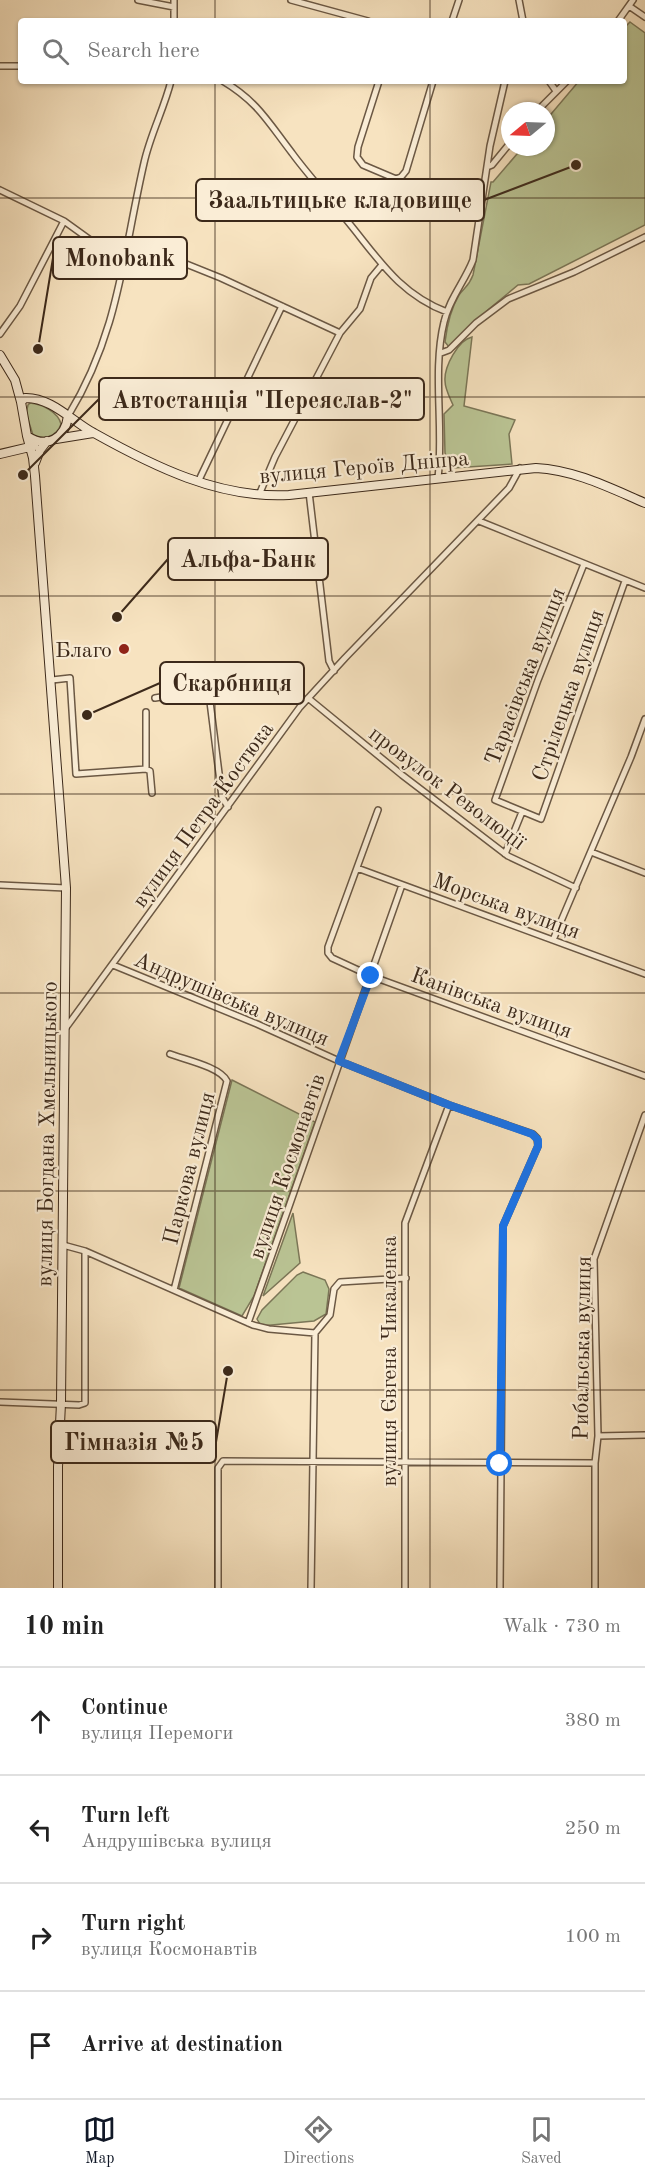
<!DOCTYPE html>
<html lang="en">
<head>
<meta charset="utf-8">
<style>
  :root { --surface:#fff; --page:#f6f6f6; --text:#222; --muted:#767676; --line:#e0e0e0; --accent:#111827 }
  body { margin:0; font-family:"Old Standard TT",serif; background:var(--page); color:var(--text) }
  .compass { position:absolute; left:501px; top:102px; width:54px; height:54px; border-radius:50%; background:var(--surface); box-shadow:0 2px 4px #0004; rotate:251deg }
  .stop { position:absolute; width:18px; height:18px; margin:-14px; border:4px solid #1a73e8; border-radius:50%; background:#fff }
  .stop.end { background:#1a73e8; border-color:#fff; box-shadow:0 2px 6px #0008 }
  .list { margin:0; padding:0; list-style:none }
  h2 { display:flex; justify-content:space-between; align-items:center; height:78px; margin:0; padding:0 24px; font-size:26px }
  h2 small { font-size:20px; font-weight:400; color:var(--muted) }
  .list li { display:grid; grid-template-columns:39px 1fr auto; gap:18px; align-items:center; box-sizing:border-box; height:108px; padding:0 24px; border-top:2px solid var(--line) }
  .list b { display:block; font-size:22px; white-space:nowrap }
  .list p { margin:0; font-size:20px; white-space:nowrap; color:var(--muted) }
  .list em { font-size:20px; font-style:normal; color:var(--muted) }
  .icon { flex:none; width:33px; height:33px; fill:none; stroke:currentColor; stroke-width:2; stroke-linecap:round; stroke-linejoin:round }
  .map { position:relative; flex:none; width:645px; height:1588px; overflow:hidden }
  .search { position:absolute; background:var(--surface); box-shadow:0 2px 4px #0004; left:18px; right:18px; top:18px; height:66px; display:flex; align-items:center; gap:15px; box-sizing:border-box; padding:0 21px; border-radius:6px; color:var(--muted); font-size:22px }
  .sheet { height:510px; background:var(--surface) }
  nav { display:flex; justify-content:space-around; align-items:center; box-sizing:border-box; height:84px; border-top:2px solid var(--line); background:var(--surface); font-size:16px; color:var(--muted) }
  nav a { display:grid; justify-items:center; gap:3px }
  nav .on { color:var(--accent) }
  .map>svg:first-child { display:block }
</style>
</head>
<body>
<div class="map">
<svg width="645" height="1588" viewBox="0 0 645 1588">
  <rect width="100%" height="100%" fill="#f7e3c0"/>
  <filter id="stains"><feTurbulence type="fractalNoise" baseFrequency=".00333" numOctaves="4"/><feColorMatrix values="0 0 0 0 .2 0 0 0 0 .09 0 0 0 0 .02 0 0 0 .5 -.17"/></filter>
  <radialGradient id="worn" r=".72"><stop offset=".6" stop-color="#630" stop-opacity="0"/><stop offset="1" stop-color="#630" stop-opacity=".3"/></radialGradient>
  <!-- green -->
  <path fill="#bac494" stroke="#7b7657" stroke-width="1.5" d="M 630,22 L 645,33 L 645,225 L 529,284 L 518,285 L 489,309 L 449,347 L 445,342 C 447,325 450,310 459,295 C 465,287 469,286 473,275 L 491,182 L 493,182 L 523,147 L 546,147 L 546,120 L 579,81 L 624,81 L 624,28 Z
    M 472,337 L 464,406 L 515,420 L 509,434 L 512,464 L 453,468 L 445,453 L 444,414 L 453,405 C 450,398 445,389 445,381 C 444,367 458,340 472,337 Z
    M 30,403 C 42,404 58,412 61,424 C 57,436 44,441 33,435 L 26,413 L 28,405 Z
    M 232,1080 L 315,1122 L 254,1296 L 242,1316 L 179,1288 Z
    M 293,1213 L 300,1263 L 263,1296 Z
    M 303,1272 L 325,1280 L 329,1289 L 326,1314 L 314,1321 L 261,1326 L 257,1319 L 262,1310 L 297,1275 Z"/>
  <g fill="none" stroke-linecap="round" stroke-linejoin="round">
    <defs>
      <path id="minor" d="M 138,0 L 174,7
        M 174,0 L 174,21
        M 291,0 L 368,21
        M 519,0 L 523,21
        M 629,6 L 645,17
        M 452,21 L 459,0
        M 618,21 L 633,0
        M 0,66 L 21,66
        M 223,81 C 258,102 268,122 292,153 C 308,175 327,195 344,217 C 376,255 397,293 447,312
        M 379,81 L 358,147 L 357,157 L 363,165 L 396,179 L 401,177 L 406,171 L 433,81
        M 549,81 L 556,91
        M 537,111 L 567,81
        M 487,167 L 492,165 L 510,143
        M 0,190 L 64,221 L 125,265
        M 129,241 L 221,278 L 340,333
        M 0,334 L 20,306 L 64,221
        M 441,353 L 449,350 L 476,323 L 508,299 L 574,272 L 645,237
        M 68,416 C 119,333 123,254 144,163 C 150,135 164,109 171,81
        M 438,478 C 444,428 432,371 444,322 C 449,299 465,281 473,260 L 490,146 L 505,81
        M 198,482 L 282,306
        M 309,492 L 329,661 L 334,671
        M 259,495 L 275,457 L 329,354 L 340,333 L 360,309 L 371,278 L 381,266
        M 479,521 L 645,588
        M 584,564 L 538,680 L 495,800 L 541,819 L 625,581
        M 52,680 L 70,678 L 76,774 L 146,769
        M 155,698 L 197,691 L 203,691 L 209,694 L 222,797 L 228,807
        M 308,698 L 402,775 L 508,856 L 576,888
        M 146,712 L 146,769 L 150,771 L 152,793
        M 378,810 L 328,947 L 328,953 L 332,958 L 371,976 L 645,1076
        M 591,852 L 645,873
        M 505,854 L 522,812
        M 357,868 L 645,974
        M 0,885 L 66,888
        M 553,940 L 631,757 L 645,719
        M 113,965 L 257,1024 L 339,1061 L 449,1105 L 533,1134 L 537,1138 L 538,1146 L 503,1226 L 500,1588
        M 65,1029 L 300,707 L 345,658 L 509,488 L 520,468
        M 170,1054 C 186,1060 220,1067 227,1081 L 174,1290
        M 63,1245 L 85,1251 L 253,1325 L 269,1329 L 315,1333 L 330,1315 L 334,1289 L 340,1282 L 406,1278
        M 248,1323 L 402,885
        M 0,1402 L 79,1405 L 85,1403 L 85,1251
        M 598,1436 L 645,1435
        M 218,1588 L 218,1468 L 223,1461 L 595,1463
        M 311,1588 L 315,1333
        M 405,1588 L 405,1223 L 449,1105
        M 595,1588 L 595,1463 L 598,1436 L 594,1259 L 645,1115"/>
      <path id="secondary" d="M 0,355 L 15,380 L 21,402
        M 68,416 C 65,439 47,449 27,436 L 21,402 L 25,398 C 51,397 73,422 94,433 C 153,466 219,499 289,495 L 536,468 C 575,470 610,488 645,503
        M 27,436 L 33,458 L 35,476 L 66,888 L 61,1403 L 58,1467 L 58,1588
        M 56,439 L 93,433
        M 0,454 L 34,446
        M 35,463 L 40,450 L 47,441"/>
    </defs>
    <!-- minor casing -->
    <use href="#minor" stroke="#6b5844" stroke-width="8"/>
    <!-- secondary casing -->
    <use href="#secondary" stroke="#3c291a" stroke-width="10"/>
    <!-- minor -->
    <use href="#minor" stroke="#faedd6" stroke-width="5"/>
    <!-- secondary -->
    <use href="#secondary" stroke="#faedd6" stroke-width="8"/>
  </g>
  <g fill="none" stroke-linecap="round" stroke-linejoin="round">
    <!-- route -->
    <path stroke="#1a73e8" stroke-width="8" d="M 371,976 L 339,1061 L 449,1105 L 532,1134 L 538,1140 L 538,1146 L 503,1226 L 500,1464"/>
  </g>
  <!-- grid -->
  <path fill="none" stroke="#3c291a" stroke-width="1.5" stroke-opacity="0.55" d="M 215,0 L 215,21M 430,0 L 430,21M 215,81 L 215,1588M 430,81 L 430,1588M 0,198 L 645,198M 0,397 L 645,397M 0,596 L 645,596M 0,794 L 645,794M 0,993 L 645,993M 0,1191 L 645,1191M 0,1390 L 645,1390"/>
  <!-- markers -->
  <circle fill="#8f2418" stroke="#faedd6" stroke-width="2" cx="124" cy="649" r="6"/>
  <g text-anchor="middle" stroke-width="4.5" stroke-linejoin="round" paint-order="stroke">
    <!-- street labels -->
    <g font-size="22" fill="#3c291a" stroke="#faedd6">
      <text transform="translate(364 466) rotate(-5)" y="8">вулиця Героїв Дніпра</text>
      <text transform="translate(524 676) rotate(-69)" y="8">Тарасівська вулиця</text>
      <text transform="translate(567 695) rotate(-71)" y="8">Стрілецька вулиця</text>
      <text transform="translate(448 787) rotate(37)" y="8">провулок Революції</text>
      <text transform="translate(202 814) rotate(-54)" y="8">вулиця Петра Костюка</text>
      <text transform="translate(507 905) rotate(20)" y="8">Морська вулиця</text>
      <text transform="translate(232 998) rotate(23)" y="8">Андрушівська вулиця</text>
      <text transform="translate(492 1002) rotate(20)" y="8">Канівська вулиця</text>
      <text transform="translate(46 1134) rotate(-89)" y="8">вулиця Богдана Хмельницького</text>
      <text transform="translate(286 1166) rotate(-71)" y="8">вулиця Космонавтів</text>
      <text transform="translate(188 1168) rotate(-76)" y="8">Паркова вулиця</text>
      <text transform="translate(581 1348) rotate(-89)" y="8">Рибальська вулиця</text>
      <text transform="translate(388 1361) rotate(-90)" y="8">вулиця Євгена Чикаленка</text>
    </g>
    <!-- poi labels -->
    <g font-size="22" fill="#3c291a" stroke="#faedd6" text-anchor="end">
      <text x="112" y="657">Благо</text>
    </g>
  </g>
  <!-- callouts -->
  <path fill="none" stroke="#3c291a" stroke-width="2" d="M576 165L484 200M38 349L53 258M23 475L99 399M117 617L168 559M87 715L160 683M228 1371L216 1442"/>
  <g fill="#3c291a" stroke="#faedd6" stroke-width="2">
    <circle cx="576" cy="165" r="6"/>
    <circle cx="38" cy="349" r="6"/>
    <circle cx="23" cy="475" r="6"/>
    <circle cx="117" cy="617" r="6"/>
    <circle cx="87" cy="715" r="6"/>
    <circle cx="228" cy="1371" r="6"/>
  </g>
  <g fill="#faedd6" stroke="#3c291a" stroke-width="2">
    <rect x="196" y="179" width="288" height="42" rx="6"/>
    <rect x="53" y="237" width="134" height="42" rx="6"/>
    <rect x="99" y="378" width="325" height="42" rx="6"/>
    <rect x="168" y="538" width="160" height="42" rx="6"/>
    <rect x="160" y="662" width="144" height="42" rx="6"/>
    <rect x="51" y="1421" width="165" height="42" rx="6"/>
  </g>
  <g font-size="24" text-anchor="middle" font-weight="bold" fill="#3c291a">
    <text x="340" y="208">Заальтицьке кладовище</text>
    <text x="120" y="266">Monobank</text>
    <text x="262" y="408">Автостанція "Переяслав-2"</text>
    <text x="248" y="567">Альфа-Банк</text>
    <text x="232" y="691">Скарбниця</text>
    <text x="134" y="1450">Гімназія №5</text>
  </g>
  <rect width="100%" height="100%" filter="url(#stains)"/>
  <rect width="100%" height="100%" fill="url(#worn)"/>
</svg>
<svg class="compass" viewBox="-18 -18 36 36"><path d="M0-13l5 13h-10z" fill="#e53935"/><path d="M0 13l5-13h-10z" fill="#767676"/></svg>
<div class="stop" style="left:500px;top:1464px"></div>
<div class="stop end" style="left:371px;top:976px"></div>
<div class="search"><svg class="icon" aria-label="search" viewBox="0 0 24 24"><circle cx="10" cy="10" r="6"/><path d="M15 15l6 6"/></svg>Search here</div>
</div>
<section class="sheet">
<h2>10 min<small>Walk · 730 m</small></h2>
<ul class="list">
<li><svg class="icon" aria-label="ahead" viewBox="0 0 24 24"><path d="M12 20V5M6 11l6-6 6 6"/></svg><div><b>Continue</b><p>вулиця Перемоги</p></div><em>380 m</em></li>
<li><svg class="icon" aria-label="left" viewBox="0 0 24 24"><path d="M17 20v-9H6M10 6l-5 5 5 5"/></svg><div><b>Turn left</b><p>Андрушівська вулиця</p></div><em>250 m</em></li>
<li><svg class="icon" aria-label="right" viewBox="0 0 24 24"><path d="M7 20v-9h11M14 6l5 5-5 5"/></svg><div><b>Turn right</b><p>вулиця Космонавтів</p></div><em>100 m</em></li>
<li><svg class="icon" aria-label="arrive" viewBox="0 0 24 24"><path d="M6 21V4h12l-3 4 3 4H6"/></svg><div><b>Arrive at destination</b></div></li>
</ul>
</section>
<nav>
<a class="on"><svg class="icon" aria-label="map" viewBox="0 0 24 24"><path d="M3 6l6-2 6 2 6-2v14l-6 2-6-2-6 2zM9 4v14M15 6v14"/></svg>Map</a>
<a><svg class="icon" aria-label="directions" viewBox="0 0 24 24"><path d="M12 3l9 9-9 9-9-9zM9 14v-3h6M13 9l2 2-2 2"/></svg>Directions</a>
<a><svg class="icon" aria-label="saved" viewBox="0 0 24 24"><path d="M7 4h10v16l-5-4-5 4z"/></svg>Saved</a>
</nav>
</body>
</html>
